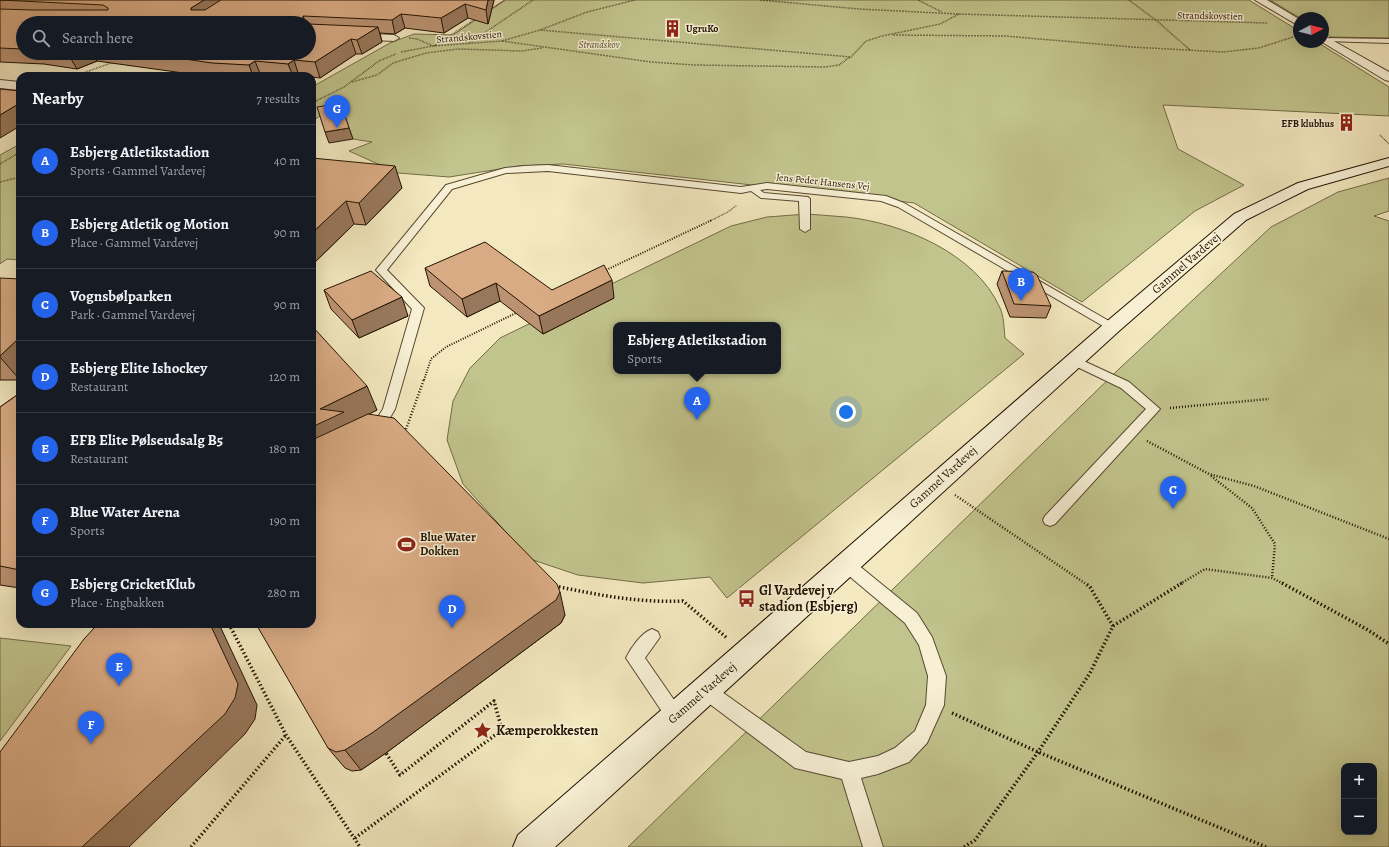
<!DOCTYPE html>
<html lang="en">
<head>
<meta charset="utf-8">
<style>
  :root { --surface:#171b24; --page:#20242c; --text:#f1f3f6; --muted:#9ea1a6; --line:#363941; --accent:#2563eb }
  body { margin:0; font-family:Alegreya,serif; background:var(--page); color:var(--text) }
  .controls { position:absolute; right:12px; bottom:12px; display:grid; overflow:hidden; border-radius:8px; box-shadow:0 4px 16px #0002 }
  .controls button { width:36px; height:36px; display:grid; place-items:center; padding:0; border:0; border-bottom:1px solid var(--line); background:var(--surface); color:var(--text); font:20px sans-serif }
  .compass { position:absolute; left:1293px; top:12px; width:36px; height:36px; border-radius:50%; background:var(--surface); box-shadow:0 4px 16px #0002; rotate:83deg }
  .you { position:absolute; left:846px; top:412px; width:14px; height:14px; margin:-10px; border:3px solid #fff; border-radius:50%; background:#1a73e8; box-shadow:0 0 0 6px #1a73e833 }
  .badge { display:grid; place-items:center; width:26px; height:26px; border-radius:50%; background:var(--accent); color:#fff; font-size:13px; font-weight:700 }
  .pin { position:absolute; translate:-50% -33px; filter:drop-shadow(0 1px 2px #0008) }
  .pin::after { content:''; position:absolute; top:21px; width:14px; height:12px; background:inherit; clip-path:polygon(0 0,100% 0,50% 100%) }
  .popup { position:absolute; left:613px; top:322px; width:168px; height:52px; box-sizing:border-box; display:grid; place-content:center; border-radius:8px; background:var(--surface); filter:drop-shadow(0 1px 3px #0005); font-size:13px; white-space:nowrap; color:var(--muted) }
  .popup b { font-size:15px; color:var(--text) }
  .popup::after { content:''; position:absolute; left:50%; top:100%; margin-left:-8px; border:8px solid transparent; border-top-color:var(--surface) }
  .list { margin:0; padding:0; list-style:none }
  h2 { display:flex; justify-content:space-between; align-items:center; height:52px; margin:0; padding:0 16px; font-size:17px }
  h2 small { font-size:13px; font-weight:400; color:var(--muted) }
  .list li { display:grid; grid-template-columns:26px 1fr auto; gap:12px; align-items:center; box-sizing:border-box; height:72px; padding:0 16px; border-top:1px solid var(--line) }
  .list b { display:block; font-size:15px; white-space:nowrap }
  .list p { margin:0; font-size:13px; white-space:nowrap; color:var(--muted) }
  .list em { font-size:13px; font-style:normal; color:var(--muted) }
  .icon { flex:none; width:22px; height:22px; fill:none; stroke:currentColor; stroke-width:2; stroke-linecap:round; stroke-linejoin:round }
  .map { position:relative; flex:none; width:1389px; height:847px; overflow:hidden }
  .search { position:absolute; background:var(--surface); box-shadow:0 4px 16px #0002; left:16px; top:16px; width:300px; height:44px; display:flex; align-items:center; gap:10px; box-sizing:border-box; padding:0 14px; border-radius:22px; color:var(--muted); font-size:15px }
  .panel { position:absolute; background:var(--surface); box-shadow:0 4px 16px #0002; left:16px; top:72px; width:300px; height:556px; border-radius:12px }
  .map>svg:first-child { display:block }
</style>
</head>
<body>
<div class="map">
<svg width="1389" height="847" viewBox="0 0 1389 847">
  <rect width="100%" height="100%" fill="#f3e8bf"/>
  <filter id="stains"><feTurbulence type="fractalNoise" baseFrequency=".005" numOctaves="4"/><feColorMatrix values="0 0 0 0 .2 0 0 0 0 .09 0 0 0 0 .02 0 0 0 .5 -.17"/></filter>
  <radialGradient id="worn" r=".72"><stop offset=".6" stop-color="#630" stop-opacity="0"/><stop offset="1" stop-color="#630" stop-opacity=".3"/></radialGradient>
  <!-- green -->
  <path fill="#c2c48d" stroke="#726c47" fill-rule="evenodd" d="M 505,0 L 1249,0 L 1299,31 L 1299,42 L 1317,42 L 1389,87 L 1389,116 L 1163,105 L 1178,149 L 1244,185 L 1195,211 L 1082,302 L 914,203 L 563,164 L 519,166 L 449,177 L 398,173 L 349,151 L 372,142 L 353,139 L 344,113 L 320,116 L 312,121 L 312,87 L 390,43 L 414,34 L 453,35 Z
    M 1270,0 L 1389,0 L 1389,38 L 1331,37 L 1323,32 L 1323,18 L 1300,18 Z
    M 20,144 L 20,260 L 7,259 L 0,264 L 0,155 Z
    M 1389,178 L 1389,211 L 1374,216 L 1389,221 L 1389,847 L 628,847 L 1120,368 L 1271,227 L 1338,192 ZM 1344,766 L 1374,766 L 1374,832 L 1344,832 Z
    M 807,214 C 820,215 833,216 846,217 C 902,223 976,253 1000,308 C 1004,316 1004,329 1005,338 L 1024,354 L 727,598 L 710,577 L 643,583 L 578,575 L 530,559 L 463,484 L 447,440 L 453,401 L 470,368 L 500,338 L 731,226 L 767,217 ZM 616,325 L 778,325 L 778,371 L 616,371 Z
    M 0,638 L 71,646 L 0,741 Z"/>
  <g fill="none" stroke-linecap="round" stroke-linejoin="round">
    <defs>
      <path id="lane" d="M 1323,38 L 1389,39 L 1389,43 L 1325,41 L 1323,40 Z
        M 548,165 L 741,187 L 767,183 L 886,196 L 904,203 L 1116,325 L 1118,327 L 1116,329 L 1108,329 L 898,207 L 881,201 L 767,189 L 760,190 L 764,193 L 808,197 L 810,199 L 810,229 L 805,232 L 800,229 L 799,201 L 761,198 L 751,191 L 741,193 L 548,171 L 506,173 L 452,189 L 387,270 L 424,308 L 395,409 L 380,435 L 375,437 L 370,435 L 368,432 L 383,409 L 412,309 L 376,270 L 446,185 L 505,168 L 524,166 Z
        M 1075,357 L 1129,382 L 1160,409 L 1055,524 L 1050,526 L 1045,524 L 1043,520 L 1045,516 L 1146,409 L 1121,388 L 1071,364 L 1069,361 L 1071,358 Z
        M 847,559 L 852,560 L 917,613 L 932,637 L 946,676 L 944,705 L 927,743 L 909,762 L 878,774 L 861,778 L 883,847 L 863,847 L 842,779 L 795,768 L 699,696 L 696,690 L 699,684 L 705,682 L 711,684 L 806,752 L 849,762 L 878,756 L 895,748 L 915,731 L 926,705 L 928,676 L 919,645 L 905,623 L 842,570 L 839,565 L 842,560 Z
        M 652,629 L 658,632 L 660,637 L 645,658 L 681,710 L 684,716 L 681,722 L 675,725 L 669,722 L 626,658 C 631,648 641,633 652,629 Z"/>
      <path id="street" d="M 1255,0 L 1267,0 L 1299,19 L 1299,26 Z
        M 309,31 L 394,35 L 399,38 L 394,41 L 309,37 Z
        M 1323,35 L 1389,72 L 1389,81 L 1385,80 L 1322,42 Z
        M 0,80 L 20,82 L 20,90 L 0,88 Z"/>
      <path id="secondary" d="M 1389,158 L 1389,166 L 1308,189 L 1246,220 L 1119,331 L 555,847 L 513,847 L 518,835 L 1105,323 L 1234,214 L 1298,183 Z"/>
    </defs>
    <!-- lane casing -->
    <use href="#lane" stroke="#574830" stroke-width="2"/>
    <!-- street casing -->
    <use href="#street" stroke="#574830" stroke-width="2"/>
    <!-- secondary casing -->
    <use href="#secondary" stroke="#231301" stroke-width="2"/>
    <!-- path-far3 -->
    <path stroke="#231301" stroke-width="1.5" stroke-dasharray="0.5 1" stroke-linecap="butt" d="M 760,0 L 859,9 L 958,14 L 1267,23
      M 918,0 L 942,12
      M 1129,0 L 1157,21 L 1190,50
      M 491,9 L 505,0
      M 540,30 L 851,57 L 866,41 L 882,36 L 940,24 L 959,14
      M 893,35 L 1005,36 L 1132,47 L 1223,52 L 1259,48 L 1293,37
      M 409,38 L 417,39 L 433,46
      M 502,41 L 651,62 L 694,65 L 825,67 L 839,65 L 850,57
      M 468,44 L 533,0
      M 434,46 L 477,18
      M 401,52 L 433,46 L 502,41 L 540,30 L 587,12 L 635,0
      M 75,76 L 114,62
      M 352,82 L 377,75 L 393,63 L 426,53 L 458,49 L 522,51 L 542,48
      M 312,103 L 344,87 L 379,61 L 396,54
      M 312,122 L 316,123
      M 1380,135 L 1389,144
      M 0,164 L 20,152
      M 0,182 L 20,177
      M 710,221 L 728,212 L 737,205"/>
    <!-- path-far2 -->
    <path stroke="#231301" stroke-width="2" stroke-dasharray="1 1.5" stroke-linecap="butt" d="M 604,271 L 712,220
      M 424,380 L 431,359 L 446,347 L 518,312"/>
    <!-- path-far1 -->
    <path stroke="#231301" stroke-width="2.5" stroke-dasharray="1 2" stroke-linecap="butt" d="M 1170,408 L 1269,399
      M 405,432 L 424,379
      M 1147,441 L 1209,474 L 1254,486 L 1389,539
      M 1211,476 L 1252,508 L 1275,544 L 1272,578
      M 955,495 L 1086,584
      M 1180,584 L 1205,569 L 1272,578 L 1284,584"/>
    <!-- path -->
    <path stroke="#231301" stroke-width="3.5" stroke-dasharray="1.5 2.5" stroke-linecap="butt" d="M 1282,583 L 1368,630 L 1389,644
      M 555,586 C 598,595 639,603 683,601 L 727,638
      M 229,624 L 286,735 L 360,847
      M 1113,626 L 1182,583
      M 952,713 L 1038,752 L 1266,847
      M 355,838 L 502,730 L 494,701 L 400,775 L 386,753
      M 191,847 L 286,735
      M 964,847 L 975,840 L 1038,752 L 1090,673 L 1113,626 L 1090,587 L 1085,583"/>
    <!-- lane -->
    <use href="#lane" fill="#f7f0d5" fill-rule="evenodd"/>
    <!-- street -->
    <use href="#street" fill="#f7f0d5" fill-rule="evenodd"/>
    <!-- secondary -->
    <use href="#secondary" fill="#f7f0d5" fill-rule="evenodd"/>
  </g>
  <!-- wall -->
  <path fill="#bb9372" stroke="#231301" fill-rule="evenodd" d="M 0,0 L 494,0 L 488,24 L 468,18 L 444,33 L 405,28 L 395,34 L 380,33 L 382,42 L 362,54 L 356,54 L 320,78 L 312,77 L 312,76 L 205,76 L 97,61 L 77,69 L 44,64 L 0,62 ZM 23,23 L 309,23 L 309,53 L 23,53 Z
    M 312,158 L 402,188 L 366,225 L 354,224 L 312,265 Z
    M 425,268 L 552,290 L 614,298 L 543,334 L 500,301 L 467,317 L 430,286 Z
    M 1002,271 L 1051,306 L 1046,318 L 1010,317 L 997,284 Z
    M 0,278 L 20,380 L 0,380 Z
    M 324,290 L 408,316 L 359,338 L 331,309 Z
    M 312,326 L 377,410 L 368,414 L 565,615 L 561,623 L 386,753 L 361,770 L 352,771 L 345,768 L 328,748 Z
    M 20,393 L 20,588 L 0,585 L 0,407 Z"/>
  <!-- shaded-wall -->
  <path fill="#98785c" stroke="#231301" d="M 204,0 L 232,0 L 197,22 L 191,10 L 191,8 Z
    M 488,0 L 494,0 L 488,24 L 486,10 Z
    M 465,4 L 468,18 L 444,33 L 441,18 Z
    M 401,14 L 405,28 L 395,34 L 392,20 Z
    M 303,16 L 306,23 L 303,23 Z
    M 378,27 L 382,42 L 362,54 L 357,40 Z
    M 351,39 L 356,54 L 320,78 L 315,62 Z
    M 70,53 L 93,53 L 97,61 L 77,69 L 68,54 Z
    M 294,60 L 299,76 L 293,76 L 288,64 Z
    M 255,61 L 261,76 L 253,76 L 249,65 Z
    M 20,103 L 20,126 L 0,138 L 0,115 Z
    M 349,128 L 353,139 L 329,143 L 325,132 Z
    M 395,166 L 402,188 L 366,225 L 359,203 Z
    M 346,201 L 354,224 L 312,265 L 312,233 Z
    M 612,280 L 614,298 L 543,334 L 539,316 Z
    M 496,283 L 500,301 L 467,317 L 462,299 Z
    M 402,297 L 408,316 L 359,338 L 352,320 Z
    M 20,337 L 20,380 L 0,357 L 0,356 Z
    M 367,386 L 377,410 L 350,424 L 312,457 L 312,427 L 320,409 Z
    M 560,592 L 565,615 L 561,623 L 386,753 L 361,770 L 345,750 Z
    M 210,624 L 219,624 L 257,705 L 255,719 L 245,734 L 129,847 L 82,847 Z"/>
  <!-- building -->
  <path fill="#d9ab84" stroke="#231301" d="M 0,0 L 204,0 L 191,8 L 191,10 L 205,10 L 221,0 L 488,0 L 486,10 L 465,4 L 441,18 L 401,14 L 392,20 L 303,16 L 303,23 L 23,23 L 23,49 L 0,48 L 0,9 L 33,10 L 108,10 L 108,8 L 103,5 Z
    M 309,24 L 378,27 L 357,40 L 351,39 L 315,62 L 294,60 L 288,64 L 255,61 L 249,65 L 212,63 L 144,53 L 309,53 Z
    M 0,89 L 20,91 L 20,103 L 0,115 Z
    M 341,103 L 349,128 L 325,132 L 317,107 Z
    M 312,158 L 395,166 L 359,203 L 346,201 L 312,233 Z
    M 485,242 L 552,290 L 604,265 L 612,280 L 539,316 L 496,283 L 462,299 L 425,268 Z
    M 371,271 L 402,297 L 352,320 L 324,290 Z
    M 1002,271 L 1033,272 L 1037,275 L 1051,306 L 1014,304 Z
    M 0,278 L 20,279 L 20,337 L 0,356 Z
    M 312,326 L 367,386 L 320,409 L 344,412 L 312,427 Z
    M 20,393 L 20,570 L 0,566 L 0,407 Z
    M 368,414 L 394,418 L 557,584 L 560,592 L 556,600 L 372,733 L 345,750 L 336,752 L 328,748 L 256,624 L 312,624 L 312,440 Z
    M 96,624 L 210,624 L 238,684 L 235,698 L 225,714 L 82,847 L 0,847 L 0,752 L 84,639 L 95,627 Z"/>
  <!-- icons -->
  <defs>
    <symbol id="building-bare" viewBox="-9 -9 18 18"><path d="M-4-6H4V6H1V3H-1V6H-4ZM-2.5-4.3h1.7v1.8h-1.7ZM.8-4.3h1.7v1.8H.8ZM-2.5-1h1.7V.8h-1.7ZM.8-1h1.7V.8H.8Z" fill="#8f2418" stroke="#f7f0d5" stroke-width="2.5" paint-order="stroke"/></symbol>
    <symbol id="stadium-bare" viewBox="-9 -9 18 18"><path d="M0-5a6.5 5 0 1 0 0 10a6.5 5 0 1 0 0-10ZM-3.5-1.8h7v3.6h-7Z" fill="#8f2418" stroke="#f7f0d5" stroke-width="2.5" paint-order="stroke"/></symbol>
    <symbol id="bus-bare" viewBox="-9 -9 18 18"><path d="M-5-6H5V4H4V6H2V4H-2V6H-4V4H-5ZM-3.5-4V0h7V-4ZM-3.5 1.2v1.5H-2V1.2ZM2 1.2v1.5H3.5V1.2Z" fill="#8f2418" stroke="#f7f0d5" stroke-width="2.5" paint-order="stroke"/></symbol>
    <symbol id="sight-bare" viewBox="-9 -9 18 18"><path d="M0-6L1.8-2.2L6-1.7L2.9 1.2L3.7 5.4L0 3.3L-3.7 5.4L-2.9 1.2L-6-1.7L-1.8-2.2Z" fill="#8f2418" stroke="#f7f0d5" stroke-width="2.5" paint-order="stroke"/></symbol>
  </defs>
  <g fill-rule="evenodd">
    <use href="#building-bare" x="660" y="16" width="25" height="25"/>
    <use href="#building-bare" x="1334" y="110" width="25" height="25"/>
    <use href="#stadium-bare" x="394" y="532" width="25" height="25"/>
    <use href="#bus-bare" x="734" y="586" width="25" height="25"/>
    <use href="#sight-bare" x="470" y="718" width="25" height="25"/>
  </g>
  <g text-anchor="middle" stroke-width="3" stroke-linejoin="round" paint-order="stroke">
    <!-- far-street labels -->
    <g font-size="10" fill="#231301" stroke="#f7f0d5">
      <text transform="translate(1210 15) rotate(1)" y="4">Strandskovstien</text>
      <text transform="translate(469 36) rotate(-5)" y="4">Strandskovstien</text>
      <text transform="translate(823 181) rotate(6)" y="4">Jens Peder Hansens Vej</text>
    </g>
    <!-- far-poi labels -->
    <g font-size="10" font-weight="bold" fill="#231301" stroke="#f7f0d5" text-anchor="start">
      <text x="686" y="32">UgruKo</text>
      <text x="1334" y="127" text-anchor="end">EFB klubhus</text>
    </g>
    <!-- far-park labels -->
    <g font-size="10" font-style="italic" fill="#5b5132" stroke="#f7f0d5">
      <text x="599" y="48">Strandskov</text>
    </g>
    <!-- street labels -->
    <g font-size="12" fill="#231301" stroke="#f7f0d5">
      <text transform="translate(1186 263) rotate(-41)" y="4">Gammel Vardevej</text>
      <text transform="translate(943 477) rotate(-42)" y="4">Gammel Vardevej</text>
      <text transform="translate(702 693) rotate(-41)" y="4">Gammel Vardevej</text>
    </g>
    <!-- poi labels -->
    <g font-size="12" font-weight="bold" fill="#231301" stroke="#f7f0d5" text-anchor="start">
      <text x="420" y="541">Blue Water<tspan x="420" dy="14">Dokken</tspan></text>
    </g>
    <!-- near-poi labels -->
    <g font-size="14" font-weight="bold" fill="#231301" stroke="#f7f0d5" text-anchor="start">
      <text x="759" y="595">Gl Vardevej v<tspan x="759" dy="16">stadion (Esbjerg)</tspan></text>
      <text x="496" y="735">Kæmperokkesten</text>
    </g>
  </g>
  <rect width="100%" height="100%" filter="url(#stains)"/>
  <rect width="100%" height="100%" fill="url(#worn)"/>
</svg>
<div class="controls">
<button>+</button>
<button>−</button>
</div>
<svg class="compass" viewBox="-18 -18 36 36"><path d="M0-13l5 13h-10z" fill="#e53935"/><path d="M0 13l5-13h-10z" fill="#9ea1a6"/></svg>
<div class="you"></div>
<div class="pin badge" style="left:697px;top:420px">A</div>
<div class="popup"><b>Esbjerg Atletikstadion</b>Sports</div>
<div class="pin badge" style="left:1021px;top:301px">B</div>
<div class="pin badge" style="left:1173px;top:509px">C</div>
<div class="pin badge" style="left:452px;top:628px">D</div>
<div class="pin badge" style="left:119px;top:686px">E</div>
<div class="pin badge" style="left:91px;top:744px">F</div>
<div class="pin badge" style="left:337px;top:128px">G</div>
<div class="search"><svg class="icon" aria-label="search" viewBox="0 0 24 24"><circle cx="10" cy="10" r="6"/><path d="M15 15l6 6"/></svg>Search here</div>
<section class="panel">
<h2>Nearby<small>7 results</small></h2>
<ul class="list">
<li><span class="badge">A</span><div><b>Esbjerg Atletikstadion</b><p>Sports · Gammel Vardevej</p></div><em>40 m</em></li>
<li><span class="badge">B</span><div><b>Esbjerg Atletik og Motion</b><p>Place · Gammel Vardevej</p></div><em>90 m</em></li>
<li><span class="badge">C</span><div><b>Vognsbølparken</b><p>Park · Gammel Vardevej</p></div><em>90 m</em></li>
<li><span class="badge">D</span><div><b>Esbjerg Elite Ishockey</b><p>Restaurant</p></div><em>120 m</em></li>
<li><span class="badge">E</span><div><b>EFB Elite Pølseudsalg B5</b><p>Restaurant</p></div><em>180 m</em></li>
<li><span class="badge">F</span><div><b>Blue Water Arena</b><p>Sports</p></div><em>190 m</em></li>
<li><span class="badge">G</span><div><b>Esbjerg CricketKlub</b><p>Place · Engbakken</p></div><em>280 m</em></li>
</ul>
</section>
</div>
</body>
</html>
